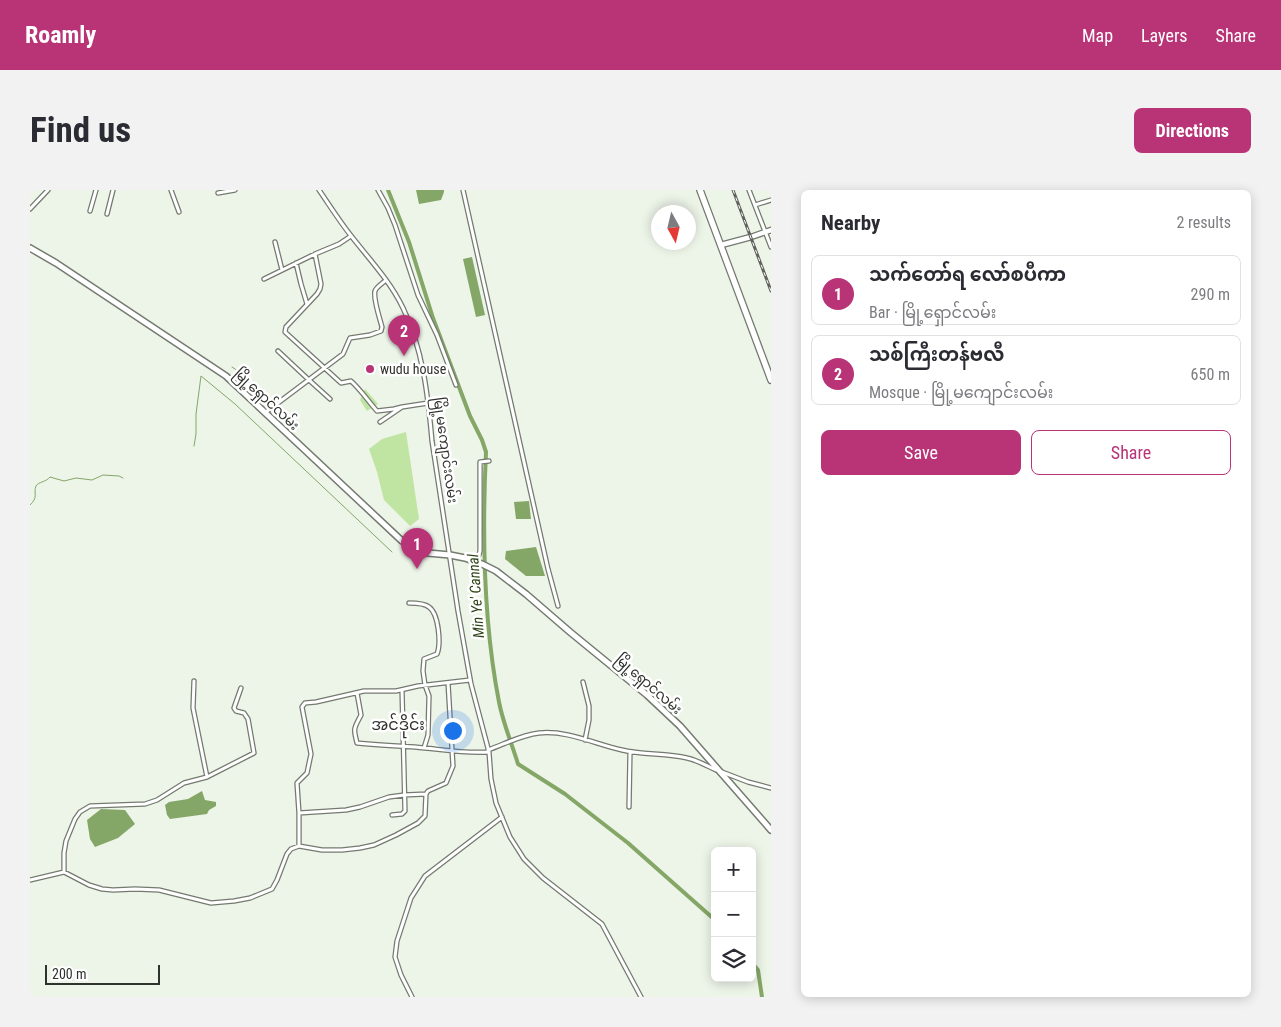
<!DOCTYPE html>
<html lang="en">
<head>
<meta charset="utf-8">
<style>
  :root { --surface:#fff; --page:#f2f2f3; --text:#2b2b33; --muted:#7c7c81; --line:#e1e1e2; --accent:#b93377 }
  body { margin:0; font-family:"Roboto Condensed","Noto Sans Myanmar",sans-serif; background:var(--page); color:var(--text) }
  .controls { position:absolute; right:15px; bottom:15px; display:grid; overflow:hidden; border-radius:8px; box-shadow:0 2px 12px #0003 }
  .controls button { width:45px; height:45px; display:grid; place-items:center; padding:0; border:0; border-bottom:1px solid var(--line); background:var(--surface); color:var(--text); font:25px sans-serif }
  .compass { position:absolute; left:621px; top:15px; width:45px; height:45px; border-radius:50%; background:var(--surface); box-shadow:0 2px 12px #0003; rotate:172deg }
  .scale { position:absolute; left:15px; bottom:12px; width:115px; box-sizing:border-box; padding-left:5px; border:2px solid #30322e; border-top:0; font-size:14px; line-height:18px; white-space:nowrap; color:#30322e; -webkit-text-stroke:4px #fff; paint-order:stroke }
  .you { position:absolute; left:422px; top:540px; width:18px; height:18px; margin:-12px; border:4px solid #fff; border-radius:50%; background:#1a73e8; box-shadow:0 0 0 8px #1a73e833 }
  .badge { display:grid; place-items:center; width:32px; height:32px; border-radius:50%; background:var(--accent); color:#fff; font-size:16px; font-weight:700 }
  .pin { position:absolute; translate:-50% -41px; filter:drop-shadow(0 1px 2px #0008) }
  .pin::after { content:''; position:absolute; top:26px; width:18px; height:15px; background:inherit; clip-path:polygon(0 0,100% 0,50% 100%) }
  .list { margin:0; padding:0; list-style:none }
  h2 { display:flex; justify-content:space-between; align-items:center; height:65px; margin:0; padding:0 20px; font-size:21px }
  h2 small { font-size:16px; font-weight:400; color:var(--muted) }
  .list li { display:grid; grid-template-columns:32px 1fr auto; gap:15px; align-items:center; box-sizing:border-box; height:70px; margin:0 10px 10px; padding:0 10px; border:1px solid var(--line); border-radius:8px }
  .list b { display:block; font-size:19px; white-space:nowrap }
  .list p { margin:0; font-size:16px; white-space:nowrap; color:var(--muted) }
  .list em { font-size:16px; font-style:normal; color:var(--muted) }
  .actions { display:flex; gap:10px; padding:15px 20px }
  .actions a { flex:1; padding:11px 0; border:1px solid var(--accent); border-radius:8px; text-align:center; font-size:18px; color:var(--accent) }
  .actions .main { background:var(--accent); color:#fff }
  .icon { flex:none; width:28px; height:28px; fill:none; stroke:currentColor; stroke-width:2; stroke-linecap:round; stroke-linejoin:round }
  .map { position:relative; flex:none; width:741px; height:807px; overflow:hidden; border-radius:8px }
  header { display:flex; align-items:center; gap:30px; box-sizing:border-box; height:70px; padding:0 25px; background:var(--accent); color:#fff }
  header strong { font-size:24px }
  nav { display:flex; gap:28px; margin-inline-start:auto; font-size:18px }
  .intro { display:flex; align-items:center; justify-content:space-between; box-sizing:border-box; height:120px; padding:0 30px }
  h1 { margin:0; font-size:35px }
  .button { padding:12px 22px; border-radius:8px; background:var(--accent); color:#fff; font-size:18px; font-weight:700 }
  main { display:flex; gap:30px; padding:0 30px }
  aside { flex:1; background:var(--surface); border-radius:8px; box-shadow:0 2px 12px #0003 }
  .map>svg:first-child { display:block }
</style>
</head>
<body>
<header>
<strong>Roamly</strong>
<nav><a>Map</a><a>Layers</a><a>Share</a></nav>
</header>
<div class="intro"><h1>Find us</h1><a class="button">Directions</a></div>
<main>
<div class="map">
<svg width="741" height="807" viewBox="0 0 741 807">
  <rect width="100%" height="100%" fill="#edf4e8"/>
  <!-- green -->
  <path fill="#c0e5a2" d="M 335,199 L 348,214 L 337,221 L 330,210 Z
    M 376,242 L 389,329 L 380,336 L 354,310 L 347,282 L 339,259 L 352,249 Z"/>
  <!-- water -->
  <path fill="#84a767" d="M 386,0 L 414,0 L 414,2 L 411,10 L 389,14 Z
    M 442,67 L 455,125 L 446,127 L 433,69 Z
    M 499,311 L 501,329 L 486,329 L 484,312 Z
    M 506,357 L 515,386 L 496,386 L 475,369 L 476,361 Z
    M 172,601 L 175,610 L 186,612 L 186,616 L 179,620 L 177,624 L 140,629 L 137,625 L 135,615 L 139,612 L 158,609 Z
    M 71,619 L 95,620 L 105,634 L 88,648 L 65,657 L 60,649 L 57,630 Z"/>
  <g fill="none" stroke-linecap="round" stroke-linejoin="round">
    <!-- stream -->
    <path stroke="#84a767" stroke-width="1" d="M 202,177 L 208,181
      M 212,185 L 238,210
      M 164,256 L 166,244 L 166,224 L 171,186 L 205,214 L 362,362
      M 0,315 C 9,307 3,303 6,296 C 8,292 16,292 20,287 L 34,291 L 46,288 L 62,290 L 73,285 L 89,286 L 93,288"/>
    <!-- canal -->
    <path stroke="#84a767" stroke-width="4" d="M 358,0 L 379,52 L 403,128 L 440,226 L 452,250 L 456,262 C 452,345 453,430 469,512 C 473,533 482,554 488,574 L 535,604 L 598,653 L 685,730
      M 722,773 L 728,780 L 732,807"/>
    <defs>
      <path id="street" d="M 141,0 L 149,22
        M 289,0 C 300,16 310,32 322,47 C 340,70 360,91 373,118 C 393,159 398,206 402,251 L 428,421 L 441,494 L 459,562 L 461,589 L 466,613 L 480,647 L 494,669 L 513,688 L 572,734 L 611,807
        M 348,0 L 358,18 L 365,35 L 388,105 L 407,145 L 426,195
        M 433,0 L 518,379 L 528,416
        M 719,0 L 741,57
        M 188,3 L 205,0
        M 725,15 L 741,10
        M 0,19 L 18,0
        M 60,21 L 66,0
        M 77,24 L 83,0
        M 245,52 L 252,80
        M 285,64 L 291,94 L 290,99 L 287,104 L 256,137 L 255,142 L 311,193 L 321,191 C 331,200 338,211 347,221 L 364,219 L 372,217
        M 266,73 L 271,94 L 277,114
        M 234,89 L 285,64 L 309,54 L 321,46
        M 248,161 L 279,190 L 300,209
        M 236,222 L 313,164 L 320,148 L 340,145 L 351,141 L 352,137 C 350,129 343,109 345,101 C 346,97 353,93 356,90
        M 350,232 L 372,217 L 398,213
        M 447,372 L 450,361 L 450,272 L 459,271
        M 379,413 C 385,413 394,413 399,417 C 409,424 411,454 407,464 L 394,469 L 393,481 L 395,495 L 399,506 L 398,545 L 394,558
        M 164,491 L 163,518 L 177,587
        M 553,492 L 559,516 L 559,530 L 555,550
        M 327,503 L 331,525 C 324,539 323,537 327,553 C 347,555 366,556 385,557 C 410,559 434,564 459,562
        M 458,560 C 475,554 491,545 509,543 C 537,540 565,554 592,560 C 613,565 636,563 657,568 C 667,570 677,576 686,580
        M 692,582 L 718,592 L 741,598
        M 599,617 L 600,562
        M 269,623 L 316,620 L 330,617 L 359,607 L 374,605 L 396,604
        M 362,625 L 372,624 L 375,621 L 372,500
        M 269,656 L 269,623 L 267,593 L 277,583 L 281,564 L 272,517 L 275,513 L 286,512 L 334,501 L 366,501 L 388,496 L 440,490
        M 34,682 L 34,663 L 36,651 L 45,629 L 50,622 L 60,616 L 115,614 L 127,610 L 154,593 L 177,587 L 224,563 L 218,529 L 214,523 L 206,521 L 204,518 L 211,498
        M 0,690 L 34,682 L 59,695 L 72,699 L 83,700 L 105,699 L 129,700 L 181,713 L 204,711 L 220,708 L 242,699 L 247,690 L 257,664 L 261,659 L 269,656 L 292,660 L 312,660 L 330,658 L 344,655 L 366,645 L 388,633 L 395,626 L 396,604 L 398,601 L 416,593 L 423,576 L 418,493
        M 382,807 L 371,785 L 365,767 L 367,751 L 381,708 L 395,686 L 472,627"/>
      <path id="secondary" d="M 691,55 L 721,47 L 741,40"/>
      <path id="primary" d="M 0,58 L 26,73 L 196,186 L 372,351 L 385,358 L 398,363 L 420,365 L 435,368 L 452,374 L 466,381 L 496,404 L 540,442 L 617,505 L 650,536 L 741,640"/>
      <path id="highway" d="M 670,0 L 741,190"/>
    </defs>
    <!-- street casing -->
    <use href="#street" stroke="#747a70" stroke-width="5.5"/>
    <!-- secondary casing -->
    <use href="#secondary" stroke="#747a70" stroke-width="7"/>
    <!-- primary casing -->
    <use href="#primary" stroke="#747a70" stroke-width="8"/>
    <!-- highway casing -->
    <use href="#highway" stroke="#747a70" stroke-width="8"/>
    <!-- street -->
    <use href="#street" stroke="#fff" stroke-width="3"/>
    <!-- secondary -->
    <use href="#secondary" stroke="#fff" stroke-width="4.5"/>
    <!-- primary -->
    <use href="#primary" stroke="#fff" stroke-width="5"/>
    <!-- highway -->
    <use href="#highway" stroke="#fff" stroke-width="5.5"/>
    <defs>
      <path id="rail" d="M 703,0 L 741,101"/>
    </defs>
    <!-- rail casing -->
    <use href="#rail" stroke="#5f625c" stroke-width="3"/>
    <!-- rail -->
    <use href="#rail" stroke="#fff" stroke-width="1" stroke-dasharray="4" stroke-linecap="butt"/>
  </g>
  <!-- markers -->
  <circle fill="#b93377" stroke="#fff" stroke-width="2" cx="340" cy="179" r="5"/>
  <g text-anchor="middle" stroke-width="5" stroke-linejoin="round" paint-order="stroke">
    <!-- poi labels -->
    <g font-size="14" fill="#30322e" stroke="#fff" text-anchor="start">
      <text x="350" y="184">wudu house</text>
    </g>
    <!-- street labels -->
    <g font-size="14" fill="#30322e" stroke="#fff">
      <text transform="translate(237 209) rotate(43)" y="5">မြို့ရှောင်လမ်း</text>
      <text transform="translate(416 260) rotate(82)" y="5">မြို့မကျောင်းလမ်း</text>
      <text transform="translate(619 494) rotate(41)" y="5">မြို့ရှောင်လမ်း</text>
    </g>
    <!-- water labels -->
    <g font-size="15" font-style="italic" fill="#2c4315" stroke="#fff">
      <text transform="translate(446 406) rotate(-94)" y="5">Min Ye' Cannal</text>
    </g>
    <!-- quarter labels -->
    <g font-size="16" fill="#30322e" stroke="#fff">
      <text x="368" y="540">အင်ဒိုင်း</text>
    </g>
  </g>
</svg>
<div class="controls">
<button>+</button>
<button>−</button>
<button><svg class="icon" aria-label="layers" viewBox="0 0 24 24"><path d="M12 4l9 5-9 5-9-5zM3 14l9 5 9-5"/></svg></button>
</div>
<svg class="compass" viewBox="-18 -18 36 36"><path d="M0-13l5 13h-10z" fill="#e53935"/><path d="M0 13l5-13h-10z" fill="#7c7c81"/></svg>
<div class="scale">200 m</div>
<div class="you"></div>
<div class="pin badge" style="left:387px;top:379px">1</div>
<div class="pin badge" style="left:374px;top:166px">2</div>
</div>
<aside>
<h2>Nearby<small>2 results</small></h2>
<ul class="list">
<li><span class="badge">1</span><div><b>သက်တော်ရ လော်စပီကာ</b><p>Bar · မြို့ရှောင်လမ်း</p></div><em>290 m</em></li>
<li><span class="badge">2</span><div><b>သစ်ကြီးတန်ဗလီ</b><p>Mosque · မြို့မကျောင်းလမ်း</p></div><em>650 m</em></li>
</ul>
<div class="actions"><a class="main">Save</a><a>Share</a></div>
</aside>
</main>
</body>
</html>
